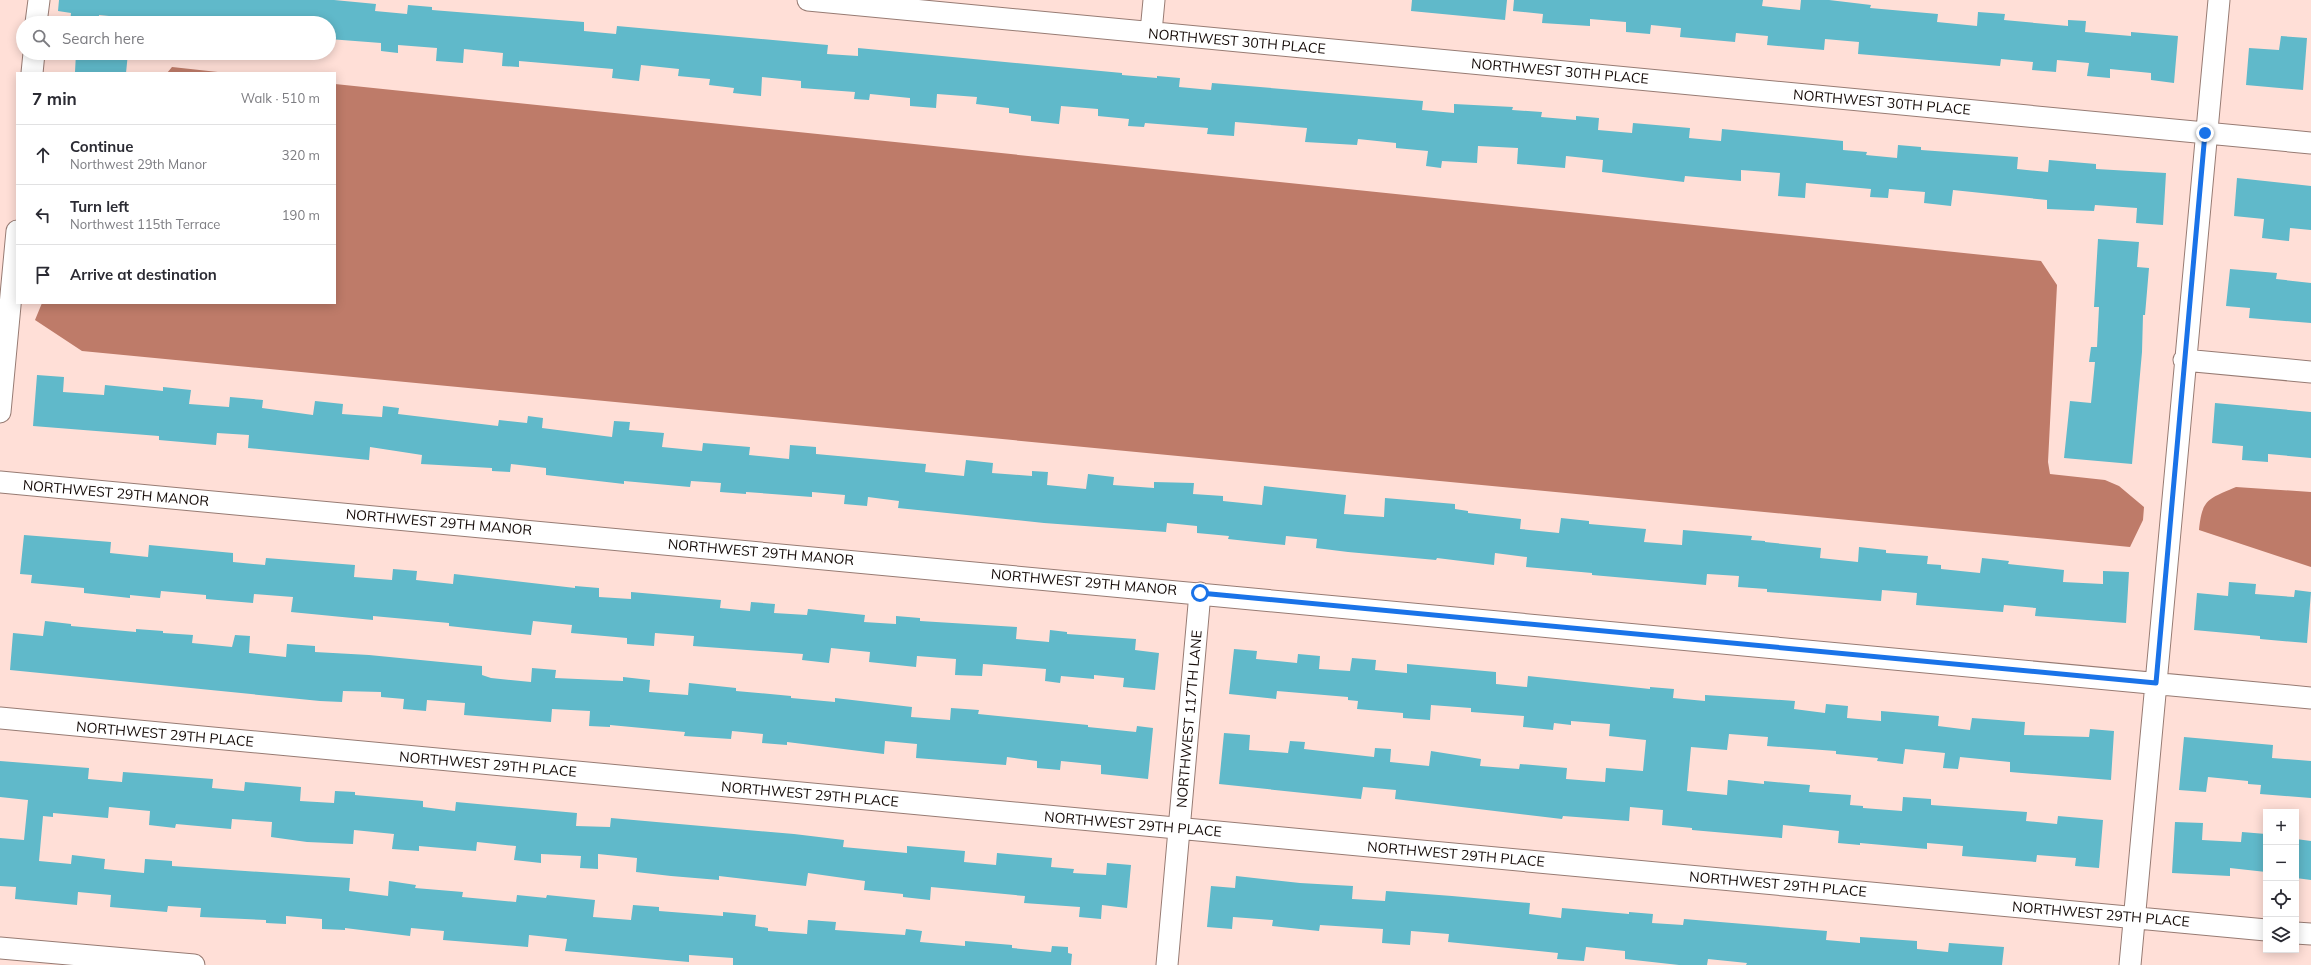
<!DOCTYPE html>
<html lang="en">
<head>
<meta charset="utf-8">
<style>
  :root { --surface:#fff; --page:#f2f2f3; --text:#2b2b33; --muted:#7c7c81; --line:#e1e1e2 }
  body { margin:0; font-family:Mulish,sans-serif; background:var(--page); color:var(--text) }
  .controls { position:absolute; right:12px; bottom:12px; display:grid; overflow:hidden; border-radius:0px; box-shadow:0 2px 10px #0003 }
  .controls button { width:36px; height:36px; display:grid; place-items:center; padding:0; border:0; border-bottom:1px solid var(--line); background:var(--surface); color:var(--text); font:20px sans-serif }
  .stop { position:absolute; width:12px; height:12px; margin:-9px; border:3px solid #1a73e8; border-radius:50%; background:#fff }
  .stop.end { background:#1a73e8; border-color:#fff; box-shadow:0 1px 4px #0008 }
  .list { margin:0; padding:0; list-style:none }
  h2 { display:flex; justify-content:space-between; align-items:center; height:52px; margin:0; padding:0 16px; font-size:17px }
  h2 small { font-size:13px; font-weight:400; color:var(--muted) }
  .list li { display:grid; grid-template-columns:26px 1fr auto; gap:12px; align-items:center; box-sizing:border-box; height:60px; padding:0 16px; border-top:1px solid var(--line) }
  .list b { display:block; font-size:15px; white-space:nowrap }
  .list p { margin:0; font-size:13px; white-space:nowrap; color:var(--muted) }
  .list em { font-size:13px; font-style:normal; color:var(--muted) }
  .icon { flex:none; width:22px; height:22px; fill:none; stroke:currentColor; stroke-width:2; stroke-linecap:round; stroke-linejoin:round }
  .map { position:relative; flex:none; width:2311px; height:965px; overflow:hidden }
  .search { position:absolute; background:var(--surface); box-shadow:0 2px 10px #0003; left:16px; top:16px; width:320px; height:44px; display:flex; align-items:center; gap:10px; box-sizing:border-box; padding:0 14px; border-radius:22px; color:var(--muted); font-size:15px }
  .panel { position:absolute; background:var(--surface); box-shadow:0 2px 10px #0003; left:16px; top:72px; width:320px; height:232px; border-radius:0px }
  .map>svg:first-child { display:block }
</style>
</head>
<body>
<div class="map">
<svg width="2311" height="965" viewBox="0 0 2311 965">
  <rect width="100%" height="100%" fill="#ffdfd7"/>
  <!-- water -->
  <path fill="#be7b69" d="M 172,67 L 227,73 L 167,73 Z
    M 335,84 L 2041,261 L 2057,285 L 2048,462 L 2050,474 L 2105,480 L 2119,486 L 2144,507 L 2143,520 L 2130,547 L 82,351 L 35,320 L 42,303 L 335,303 Z
    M 2236,487 L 2311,492 L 2311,567 L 2199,530 C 2202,499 2208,499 2236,487 Z"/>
  <!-- building -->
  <path fill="#60b9ca" d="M 59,0 L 334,0 L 376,4 L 375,11 L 407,14 L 408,5 L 432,7 L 432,10 L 584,22 L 584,31 L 616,34 L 617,26 L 828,45 L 827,54 L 858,56 L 858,48 L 1122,73 L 1122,75 L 1157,78 L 1157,76 L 1180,78 L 1179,87 L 1211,90 L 1212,83 L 1423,101 L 1422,110 L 1454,113 L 1454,104 L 1513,107 L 1512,110 L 1542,112 L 1541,117 L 1576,120 L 1576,116 L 1599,118 L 1598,130 L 1632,133 L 1633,123 L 1690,128 L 1689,138 L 1721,141 L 1722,129 L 1843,141 L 1843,150 L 1867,152 L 1866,155 L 1897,158 L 1898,145 L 1921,147 L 1921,150 L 2018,157 L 2017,169 L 2048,172 L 2049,160 L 2096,164 L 2096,169 L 2166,173 L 2163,225 L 2136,223 L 2137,208 L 2095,205 L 2094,211 L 2047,209 L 2047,200 L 1953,190 L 1951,206 L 1924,203 L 1925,192 L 1889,189 L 1888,198 L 1870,197 L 1871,189 L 1806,183 L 1805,198 L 1778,196 L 1780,173 L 1741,170 L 1741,181 L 1685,176 L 1684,182 L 1602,172 L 1603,160 L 1566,156 L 1565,168 L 1517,164 L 1518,148 L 1478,146 L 1477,163 L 1442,161 L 1441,168 L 1426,166 L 1428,151 L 1396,148 L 1396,143 L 1358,139 L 1357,145 L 1305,142 L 1307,128 L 1235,122 L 1234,136 L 1207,134 L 1208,128 L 1145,123 L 1144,127 L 1128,126 L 1129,119 L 1098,116 L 1098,109 L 1061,106 L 1059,124 L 1031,121 L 1031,116 L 1009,113 L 1009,108 L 976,104 L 977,97 L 937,94 L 936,108 L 910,106 L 910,98 L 870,94 L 869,100 L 854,99 L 855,92 L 801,88 L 801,81 L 762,77 L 761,96 L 733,93 L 734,88 L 709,85 L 710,79 L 678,76 L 679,69 L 641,65 L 639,81 L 612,78 L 613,69 L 519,61 L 519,67 L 502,66 L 503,53 L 464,49 L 463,63 L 436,61 L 437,48 L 398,45 L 398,53 L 381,51 L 381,43 L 329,39 L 329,23 L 138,23 L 139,19 L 99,15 L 99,23 L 70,23 L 71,13 L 58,11 Z
    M 1412,0 L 1507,0 L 1505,20 L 1411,11 Z
    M 1514,0 L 1763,0 L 1762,6 L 1800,10 L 1801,0 L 1829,0 L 1871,5 L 1870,8 L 1938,14 L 1937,22 L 1977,26 L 1978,12 L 2005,14 L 2004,20 L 2068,26 L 2068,20 L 2086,21 L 2085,32 L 2131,36 L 2131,32 L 2178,36 L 2174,83 L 2151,80 L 2151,73 L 2110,69 L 2110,78 L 2087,76 L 2089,63 L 2057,60 L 2056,72 L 2032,70 L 2033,62 L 2001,59 L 2000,66 L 1858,54 L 1859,42 L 1825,39 L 1824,50 L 1767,45 L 1768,36 L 1736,33 L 1735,42 L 1680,37 L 1681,28 L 1651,25 L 1650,34 L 1626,32 L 1626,22 L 1590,19 L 1590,26 L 1542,23 L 1543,14 L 1513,11 Z
    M 2281,36 L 2307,38 L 2303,90 L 2246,85 L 2249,48 L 2279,50 Z
    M 76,53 L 128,53 L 126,73 L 75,72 Z
    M 2237,178 L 2311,186 L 2311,230 L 2290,228 L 2289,241 L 2262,238 L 2264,219 L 2234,216 Z
    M 2098,239 L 2139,242 L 2137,267 L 2149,268 L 2145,315 L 2143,315 L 2142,352 L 2132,464 L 2064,458 L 2070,401 L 2091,403 L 2095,362 L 2089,362 L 2091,347 L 2097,347 L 2099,307 L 2094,307 Z
    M 2230,269 L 2277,273 L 2276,279 L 2311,283 L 2311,323 L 2249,318 L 2250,308 L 2226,306 Z
    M 37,375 L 64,377 L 63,392 L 104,395 L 105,385 L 163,391 L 163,387 L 191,390 L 189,404 L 229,407 L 230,397 L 263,400 L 262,408 L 313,415 L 315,401 L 343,404 L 342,414 L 382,417 L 383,406 L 399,408 L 398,414 L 498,426 L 499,420 L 527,423 L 528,416 L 543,418 L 542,428 L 612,437 L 614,421 L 630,422 L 629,430 L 664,433 L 662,447 L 702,451 L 703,443 L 750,447 L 749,455 L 789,459 L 790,445 L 816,447 L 816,454 L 926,464 L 925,472 L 964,476 L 966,460 L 993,463 L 992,473 L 1032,476 L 1032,471 L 1048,472 L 1047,485 L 1086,489 L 1088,474 L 1114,477 L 1113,485 L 1154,488 L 1154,482 L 1194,483 L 1193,494 L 1223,496 L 1223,501 L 1262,505 L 1264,486 L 1291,489 L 1346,495 L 1344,514 L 1384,517 L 1385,498 L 1455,504 L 1455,509 L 1468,511 L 1468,513 L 1521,519 L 1520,529 L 1559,533 L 1561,518 L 1589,521 L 1589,524 L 1646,529 L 1644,542 L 1682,545 L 1683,530 L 1752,536 L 1751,540 L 1765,541 L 1765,542 L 1821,548 L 1820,558 L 1858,562 L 1859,547 L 1886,550 L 1886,553 L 1928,556 L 1927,564 L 1941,565 L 1941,569 L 1980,573 L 1982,558 L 2009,561 L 2008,564 L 2064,570 L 2063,582 L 2103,584 L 2103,571 L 2129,572 L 2126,623 L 2035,616 L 2036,608 L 2004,605 L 2003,612 L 1916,605 L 1917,593 L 1882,590 L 1881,601 L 1767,592 L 1767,589 L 1738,587 L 1739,576 L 1707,574 L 1706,585 L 1592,575 L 1592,573 L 1526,567 L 1527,557 L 1495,553 L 1494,565 L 1437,558 L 1436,560 L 1348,552 L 1316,548 L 1317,539 L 1286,536 L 1285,545 L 1228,539 L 1229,536 L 1197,533 L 1197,526 L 1167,523 L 1166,532 L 1044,523 L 898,508 L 899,501 L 868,497 L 867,506 L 844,504 L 845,495 L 812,492 L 812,497 L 746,492 L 746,494 L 720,492 L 721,483 L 691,481 L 690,487 L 624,481 L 624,484 L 546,475 L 546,468 L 511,464 L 510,472 L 492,471 L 492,468 L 421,464 L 422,455 L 370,447 L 369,460 L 248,448 L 249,435 L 217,433 L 216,445 L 159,440 L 159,436 L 33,426 Z
    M 2215,403 L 2311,412 L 2311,458 L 2268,454 L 2268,462 L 2242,460 L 2243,446 L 2212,443 Z
    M 24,535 L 111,542 L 110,553 L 148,557 L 149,545 L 233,553 L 233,562 L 265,565 L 266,558 L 355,565 L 354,577 L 392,580 L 393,569 L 417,571 L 416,580 L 453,584 L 454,574 L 575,588 L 575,586 L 599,588 L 599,597 L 631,599 L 631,592 L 721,600 L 720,608 L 750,611 L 751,602 L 775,604 L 774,613 L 807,615 L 808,609 L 865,615 L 864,622 L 896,624 L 896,616 L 920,618 L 920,621 L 1017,627 L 1016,639 L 1049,642 L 1050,630 L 1067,632 L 1067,634 L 1136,639 L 1135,650 L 1159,653 L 1155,690 L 1123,687 L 1124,678 L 1094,675 L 1094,679 L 1061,676 L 1060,683 L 1045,681 L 1046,669 L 983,664 L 982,676 L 955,675 L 956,659 L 917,656 L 916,667 L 869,662 L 870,652 L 831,648 L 829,663 L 802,660 L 803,654 L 693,646 L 694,636 L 655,633 L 654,646 L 627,644 L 627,638 L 571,633 L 572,625 L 533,621 L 531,635 L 449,626 L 449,623 L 373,616 L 373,620 L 291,612 L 293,597 L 254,594 L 253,603 L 206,599 L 206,595 L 161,591 L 160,598 L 130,595 L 130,598 L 84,593 L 84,588 L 31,583 L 32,575 L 20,574 Z
    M 2229,582 L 2256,584 L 2255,594 L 2294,597 L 2295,590 L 2311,592 L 2307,643 L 2260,639 L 2260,636 L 2194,630 L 2197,593 L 2228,596 Z
    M 45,621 L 71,624 L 71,626 L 136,632 L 136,629 L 163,631 L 163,633 L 193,635 L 192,643 L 232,647 L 235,635 L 250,636 L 249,653 L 286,657 L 287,644 L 315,646 L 315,652 L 369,655 L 482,666 L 482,675 L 491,678 L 531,682 L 532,668 L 556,670 L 555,678 L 623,681 L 623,677 L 650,680 L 649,692 L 688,695 L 689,683 L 736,688 L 736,691 L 791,696 L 791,698 L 835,702 L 835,698 L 912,707 L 911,717 L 950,720 L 951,708 L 979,710 L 978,714 L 1088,725 L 1088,727 L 1136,732 L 1137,726 L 1153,728 L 1148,779 L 1101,774 L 1101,765 L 1061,761 L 1060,770 L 1037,768 L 1037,761 L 1007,757 L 1006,765 L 916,758 L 917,744 L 885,741 L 884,754 L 787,742 L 787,745 L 762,743 L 763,734 L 732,731 L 731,739 L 684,736 L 685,732 L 610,725 L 610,727 L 589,726 L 590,711 L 552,709 L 551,722 L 464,715 L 465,703 L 427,700 L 426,711 L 403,709 L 404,699 L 381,697 L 381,692 L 343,691 L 342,702 L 320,701 L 10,670 L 13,633 L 43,636 Z
    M 1234,649 L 1257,651 L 1256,659 L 1297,663 L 1298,654 L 1320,656 L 1319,669 L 1350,671 L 1352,658 L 1376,660 L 1375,670 L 1407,673 L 1407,664 L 1496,672 L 1496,684 L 1527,687 L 1528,676 L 1650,689 L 1650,687 L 1674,689 L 1673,698 L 1705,701 L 1705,695 L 1795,701 L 1794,709 L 1825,713 L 1826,704 L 1848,706 L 1847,718 L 1881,721 L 1881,711 L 1939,716 L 1938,726 L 1970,730 L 1972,718 L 2025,722 L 2024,735 L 2089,737 L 2090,729 L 2114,731 L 2111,780 L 2010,772 L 2010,762 L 1960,757 L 1958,769 L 1943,768 L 1945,753 L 1905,749 L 1903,764 L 1877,761 L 1878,758 L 1836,754 L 1836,751 L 1767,746 L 1768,737 L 1729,734 L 1727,750 L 1691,747 L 1687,791 L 1727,795 L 1728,780 L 1764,784 L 1764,781 L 1810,785 L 1809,792 L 1851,795 L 1850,805 L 1863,806 L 1863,808 L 1902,811 L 1903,797 L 1931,799 L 1931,805 L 2027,812 L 2026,821 L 2057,824 L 2058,816 L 2103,820 L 2099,868 L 2075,866 L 2076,858 L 2037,855 L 2036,862 L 1962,856 L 1963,846 L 1927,843 L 1927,849 L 1860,843 L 1860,845 L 1838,843 L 1839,831 L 1783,825 L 1782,838 L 1692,830 L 1692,828 L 1662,825 L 1663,810 L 1630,807 L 1629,821 L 1563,816 L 1562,819 L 1395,799 L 1396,790 L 1363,787 L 1361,799 L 1219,784 L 1224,733 L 1250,735 L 1249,750 L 1288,753 L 1290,741 L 1305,742 L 1304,749 L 1374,757 L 1375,748 L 1391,749 L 1390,762 L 1429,766 L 1431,751 L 1481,759 L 1480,766 L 1519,769 L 1520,764 L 1567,768 L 1566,779 L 1605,782 L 1606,768 L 1643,771 L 1646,740 L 1609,736 L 1610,724 L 1571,721 L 1571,725 L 1554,723 L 1553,730 L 1523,727 L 1524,716 L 1471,712 L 1471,708 L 1431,705 L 1430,720 L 1403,718 L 1403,713 L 1357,709 L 1358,701 L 1348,700 L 1348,697 L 1277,691 L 1276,699 L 1229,694 Z
    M 2184,737 L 2273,745 L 2272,758 L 2311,761 L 2311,798 L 2260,794 L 2261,785 L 2248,784 L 2248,781 L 2208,777 L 2206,792 L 2179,790 Z
    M 0,761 L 89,768 L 88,779 L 122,782 L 123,772 L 213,779 L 212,788 L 244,791 L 245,782 L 301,787 L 300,801 L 334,803 L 335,791 L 355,792 L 355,795 L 423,801 L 423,807 L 455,811 L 456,802 L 577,813 L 576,826 L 610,827 L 611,818 L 794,834 L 844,840 L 843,847 L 907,853 L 907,846 L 965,851 L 964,862 L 996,865 L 997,853 L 1052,858 L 1051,867 L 1074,869 L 1073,873 L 1106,875 L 1107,863 L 1131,865 L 1127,908 L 1102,905 L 1101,919 L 1079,917 L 1080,907 L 1024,903 L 1025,896 L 931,887 L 930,900 L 903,897 L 903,894 L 864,890 L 865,881 L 808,873 L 806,886 L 719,876 L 719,880 L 671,876 L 636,872 L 637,858 L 598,854 L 598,869 L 580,868 L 581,856 L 541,854 L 541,863 L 514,860 L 516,846 L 477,842 L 476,851 L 419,846 L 419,851 L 392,849 L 394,834 L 354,830 L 353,844 L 307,842 L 271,837 L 272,822 L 232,819 L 231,829 L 176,824 L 175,828 L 149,825 L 150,811 L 109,807 L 108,818 L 53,813 L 53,817 L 43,816 L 39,861 L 71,864 L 72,855 L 105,859 L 104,869 L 144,873 L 145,859 L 172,861 L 172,866 L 350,878 L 349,891 L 388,896 L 389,881 L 416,885 L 415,888 L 463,892 L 462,897 L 516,902 L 517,895 L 546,898 L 547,895 L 595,900 L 593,917 L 631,920 L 633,905 L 659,907 L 659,911 L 723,916 L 723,912 L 756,915 L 755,926 L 768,928 L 768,931 L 807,934 L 808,920 L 836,922 L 835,930 L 905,935 L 906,929 L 922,931 L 920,942 L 965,946 L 965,941 L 1012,945 L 1012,948 L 1051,952 L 1052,946 L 1068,947 L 1068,953 L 1072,954 L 1071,965 L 733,965 L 733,958 L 689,955 L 689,962 L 565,951 L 567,939 L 529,935 L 528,947 L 443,940 L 444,931 L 411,928 L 410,936 L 345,928 L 345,930 L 322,929 L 322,919 L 286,916 L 286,924 L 266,923 L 266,920 L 200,917 L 201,908 L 168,906 L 167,912 L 110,907 L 111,895 L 78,892 L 77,905 L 15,899 L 16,887 L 0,886 L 0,838 L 24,840 L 28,800 L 0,797 Z
    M 2175,822 L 2203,823 L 2202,840 L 2241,842 L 2242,832 L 2266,834 L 2266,872 L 2230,868 L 2230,876 L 2172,873 Z
    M 2296,839 L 2311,841 L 2311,880 L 2296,878 Z
    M 1236,876 L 1300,883 L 1353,886 L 1352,899 L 1385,901 L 1386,891 L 1452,896 L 1530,903 L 1529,914 L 1561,918 L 1562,908 L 1629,914 L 1629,912 L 1653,914 L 1652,923 L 1683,925 L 1684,919 L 1827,931 L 1826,940 L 1860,943 L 1860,937 L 1917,941 L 1917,949 L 1948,952 L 1949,943 L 2004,947 L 2002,965 L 1746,965 L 1747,963 L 1708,959 L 1707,965 L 1679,965 L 1625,959 L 1625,951 L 1586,947 L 1584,961 L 1557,959 L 1558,953 L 1448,942 L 1449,934 L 1411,931 L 1410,945 L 1382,943 L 1383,929 L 1320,925 L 1319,931 L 1272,926 L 1273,920 L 1233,917 L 1232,929 L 1207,927 L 1211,886 L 1235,888 Z"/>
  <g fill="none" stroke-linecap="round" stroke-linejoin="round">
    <defs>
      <path id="minor" d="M 808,0 L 2311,143
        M 36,23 L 39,0
        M 1151,32 L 1154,0
        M 32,73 L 34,53
        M 2184,360 L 2311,372
        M 0,412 L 17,231
        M 0,482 L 2311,698
        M 0,718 L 2266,930
        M 2296,933 L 2311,934
        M 0,948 L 194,965
        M 1167,965 L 1200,593
        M 2130,965 L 2219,0"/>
    </defs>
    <!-- minor casing -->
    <use href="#minor" stroke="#977b73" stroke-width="23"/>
    <!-- minor -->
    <use href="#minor" stroke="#fff" stroke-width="21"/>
  </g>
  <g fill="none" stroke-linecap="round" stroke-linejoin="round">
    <!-- route -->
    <path stroke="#1a73e8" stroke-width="5" d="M 1200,593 L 2156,683 L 2205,133"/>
  </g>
  <g text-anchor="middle" stroke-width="3.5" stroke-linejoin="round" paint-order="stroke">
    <!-- street labels -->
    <g font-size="14" fill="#150b08" stroke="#fff">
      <text transform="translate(1237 41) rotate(5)" y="5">NORTHWEST 30TH PLACE</text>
      <text transform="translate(1560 71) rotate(5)" y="5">NORTHWEST 30TH PLACE</text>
      <text transform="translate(1882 102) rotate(5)" y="5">NORTHWEST 30TH PLACE</text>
      <text transform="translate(116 493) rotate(5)" y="5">NORTHWEST 29TH MANOR</text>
      <text transform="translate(439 522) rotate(5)" y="5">NORTHWEST 29TH MANOR</text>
      <text transform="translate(761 552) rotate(5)" y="5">NORTHWEST 29TH MANOR</text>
      <text transform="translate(1084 582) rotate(5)" y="5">NORTHWEST 29TH MANOR</text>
      <text transform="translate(1189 719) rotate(-85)" y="5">NORTHWEST 117TH LANE</text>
      <text transform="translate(165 734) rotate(5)" y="5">NORTHWEST 29TH PLACE</text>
      <text transform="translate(488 764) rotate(5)" y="5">NORTHWEST 29TH PLACE</text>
      <text transform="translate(810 794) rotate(5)" y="5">NORTHWEST 29TH PLACE</text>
      <text transform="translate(1133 824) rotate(5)" y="5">NORTHWEST 29TH PLACE</text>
      <text transform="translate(1456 854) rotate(5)" y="5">NORTHWEST 29TH PLACE</text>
      <text transform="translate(1778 884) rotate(5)" y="5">NORTHWEST 29TH PLACE</text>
      <text transform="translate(2101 914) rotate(5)" y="5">NORTHWEST 29TH PLACE</text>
    </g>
  </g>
</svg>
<div class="controls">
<button>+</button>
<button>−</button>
<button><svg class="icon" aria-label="locate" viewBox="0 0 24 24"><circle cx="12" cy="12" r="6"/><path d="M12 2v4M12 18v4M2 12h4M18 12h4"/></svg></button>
<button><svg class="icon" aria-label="layers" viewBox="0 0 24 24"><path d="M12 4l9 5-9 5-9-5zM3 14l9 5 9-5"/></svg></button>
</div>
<div class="stop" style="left:1200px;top:593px"></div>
<div class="stop end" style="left:2205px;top:133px"></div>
<div class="search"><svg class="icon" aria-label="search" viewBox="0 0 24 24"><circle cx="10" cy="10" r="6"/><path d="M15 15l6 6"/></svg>Search here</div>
<section class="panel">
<h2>7 min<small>Walk · 510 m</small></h2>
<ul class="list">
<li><svg class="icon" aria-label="ahead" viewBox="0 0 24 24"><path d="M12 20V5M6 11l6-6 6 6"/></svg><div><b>Continue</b><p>Northwest 29th Manor</p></div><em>320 m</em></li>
<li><svg class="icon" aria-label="left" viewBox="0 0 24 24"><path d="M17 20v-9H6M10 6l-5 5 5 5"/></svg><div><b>Turn left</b><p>Northwest 115th Terrace</p></div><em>190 m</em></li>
<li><svg class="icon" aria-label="arrive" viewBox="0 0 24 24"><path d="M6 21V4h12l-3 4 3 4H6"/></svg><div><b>Arrive at destination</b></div></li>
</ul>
</section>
</div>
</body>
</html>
